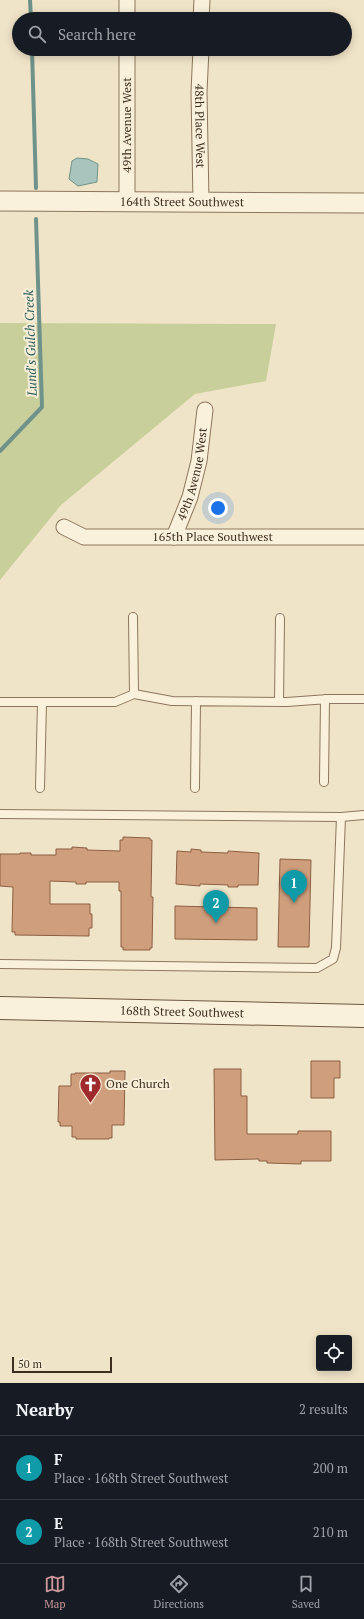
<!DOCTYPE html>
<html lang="en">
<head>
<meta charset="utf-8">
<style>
  :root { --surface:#171b24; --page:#20242c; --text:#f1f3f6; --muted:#9ea1a6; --line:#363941; --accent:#cc999b }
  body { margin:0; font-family:"PT Serif",serif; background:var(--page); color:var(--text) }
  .controls { position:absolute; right:12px; bottom:12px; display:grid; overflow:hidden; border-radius:4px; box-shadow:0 2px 10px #0003 }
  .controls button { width:36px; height:36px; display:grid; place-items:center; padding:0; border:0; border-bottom:1px solid var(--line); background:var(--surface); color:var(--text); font:20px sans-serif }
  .scale { position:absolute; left:12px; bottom:10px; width:100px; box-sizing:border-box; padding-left:4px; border:2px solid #3d2e20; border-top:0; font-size:11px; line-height:14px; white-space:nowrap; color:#3d2e20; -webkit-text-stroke:3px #f7eed8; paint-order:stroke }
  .you { position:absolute; left:218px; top:508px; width:14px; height:14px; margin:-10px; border:3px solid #fff; border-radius:50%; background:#1a73e8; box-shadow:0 0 0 6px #1a73e833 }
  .badge { display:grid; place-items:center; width:26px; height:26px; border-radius:50%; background:var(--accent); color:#fff; font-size:13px; font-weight:700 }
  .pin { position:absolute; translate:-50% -33px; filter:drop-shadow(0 1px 2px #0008) }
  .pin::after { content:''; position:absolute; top:21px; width:14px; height:12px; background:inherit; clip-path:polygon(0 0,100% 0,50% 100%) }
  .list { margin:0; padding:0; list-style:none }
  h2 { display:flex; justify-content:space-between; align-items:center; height:52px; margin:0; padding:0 16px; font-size:17px }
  h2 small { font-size:13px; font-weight:400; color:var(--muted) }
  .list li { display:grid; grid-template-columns:26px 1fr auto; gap:12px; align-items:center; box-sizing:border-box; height:64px; padding:0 16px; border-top:1px solid var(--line) }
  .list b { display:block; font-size:15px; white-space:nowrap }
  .list p { margin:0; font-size:13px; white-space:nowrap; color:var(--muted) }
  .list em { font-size:13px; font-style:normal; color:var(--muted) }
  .icon { flex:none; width:22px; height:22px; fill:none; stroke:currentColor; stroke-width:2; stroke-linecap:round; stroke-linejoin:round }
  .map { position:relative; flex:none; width:364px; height:1383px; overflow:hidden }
  .search { position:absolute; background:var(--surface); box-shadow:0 2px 10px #0003; left:12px; right:12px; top:12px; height:44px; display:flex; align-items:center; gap:10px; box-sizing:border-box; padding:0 14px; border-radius:22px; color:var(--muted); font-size:15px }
  .sheet { height:180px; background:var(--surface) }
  nav { display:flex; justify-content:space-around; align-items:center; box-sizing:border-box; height:56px; border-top:1px solid var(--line); background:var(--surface); font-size:11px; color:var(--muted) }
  nav a { display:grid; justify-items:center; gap:2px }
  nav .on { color:var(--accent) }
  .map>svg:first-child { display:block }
</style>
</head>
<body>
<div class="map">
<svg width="364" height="1383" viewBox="0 0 364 1383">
  <rect width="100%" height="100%" fill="#f0e4c8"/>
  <!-- green -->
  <path fill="#c9cf9b" d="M 0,323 L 276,324 L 266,381 L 195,394 L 61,505 L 0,580 Z"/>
  <!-- water -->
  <path fill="#a9c4bc" stroke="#6f938a" d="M 77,158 L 88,159 L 98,164 L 97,182 L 78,186 L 69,179 L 72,161 Z"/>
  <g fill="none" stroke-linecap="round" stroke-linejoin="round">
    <!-- stream -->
    <path stroke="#6f938a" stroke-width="4" d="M 30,0 L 31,19
      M 32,49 L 36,188
      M 0,451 L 42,407 L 36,219"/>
  </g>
  <!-- building -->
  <path fill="#cf9f7d" stroke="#8d5f41" d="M 123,837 L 150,838 L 150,840 L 152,840 L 151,897 L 153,897 L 152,948 L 150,948 L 150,950 L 123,950 L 123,947 L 121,947 L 121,891 L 119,891 L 119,882 L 86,882 L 86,884 L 76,884 L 76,882 L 50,881 L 50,904 L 90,904 L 90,914 L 92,914 L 92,928 L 89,928 L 89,936 L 15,935 L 15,932 L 12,932 L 13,887 L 0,886 L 0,854 L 20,854 L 20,853 L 31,853 L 31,855 L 56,855 L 56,849 L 72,849 L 72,847 L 87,848 L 87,850 L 120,851 L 120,840 L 123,840 Z
    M 191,849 L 201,850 L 201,852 L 228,853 L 228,851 L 259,853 L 258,885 L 238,885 L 238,887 L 228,887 L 228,885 L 200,884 L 200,886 L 176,884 L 177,851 L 191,852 Z
    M 280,859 L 311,860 L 309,947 L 278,947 Z
    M 175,906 L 257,908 L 257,940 L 175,939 Z
    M 311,1061 L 340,1061 L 340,1078 L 334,1078 L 334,1098 L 311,1098 Z
    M 214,1069 L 241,1069 L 241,1096 L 247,1096 L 247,1134 L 298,1134 L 298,1131 L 331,1131 L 331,1161 L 301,1161 L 301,1164 L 267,1163 L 267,1161 L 259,1161 L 259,1159 L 215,1160 Z
    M 110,1071 L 125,1071 L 124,1125 L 112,1125 L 112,1138 L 109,1138 L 109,1139 L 76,1139 L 76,1137 L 72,1137 L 72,1126 L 60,1126 L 60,1122 L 58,1122 L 59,1086 L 71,1086 L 71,1074 L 75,1074 L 75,1073 L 110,1073 Z"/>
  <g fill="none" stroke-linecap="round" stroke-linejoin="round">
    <defs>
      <path id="service" d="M 133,617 L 134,694
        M 0,702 L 115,702 L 134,694 L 172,701 L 287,702 L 328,699 L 364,699
        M 279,702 L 280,618
        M 324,782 L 325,699
        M 40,788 L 42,702
        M 195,788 L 196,701
        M 0,814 L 341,817 L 336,948 L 333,959 L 317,968 L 0,964
        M 341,817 L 364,815"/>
      <g id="minor">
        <path d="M 127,0 L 127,19"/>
        <path d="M 201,19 L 202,0"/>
        <path d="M 127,49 L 127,202"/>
        <path id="s1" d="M 201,49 L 199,92 L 201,202"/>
        <path id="s2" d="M 64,527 L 84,537 L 364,537"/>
        <path id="s3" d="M 174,537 L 190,497 L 199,461 L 205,410"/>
      </g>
      <g id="tertiary">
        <path id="s4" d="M 0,201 L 364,203"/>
      </g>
      <g id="secondary">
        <path id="s5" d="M 0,1008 L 364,1016"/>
      </g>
    </defs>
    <!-- service casing -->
    <use href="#service" stroke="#8d765c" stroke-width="10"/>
    <!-- minor casing -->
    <use href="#minor" stroke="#8d765c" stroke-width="17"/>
    <!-- tertiary casing -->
    <use href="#tertiary" stroke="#8d765c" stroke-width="21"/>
    <!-- secondary casing -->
    <use href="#secondary" stroke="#6f573f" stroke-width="24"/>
    <!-- service -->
    <use href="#service" stroke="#faf1dc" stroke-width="8"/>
    <!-- minor -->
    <use href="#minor" stroke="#faf1dc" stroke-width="15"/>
    <!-- tertiary -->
    <use href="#tertiary" stroke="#faf1dc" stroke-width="19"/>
    <!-- secondary -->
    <use href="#secondary" stroke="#faf1dc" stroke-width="22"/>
  </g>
  <!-- icons -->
  <defs>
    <symbol id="church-pin" viewBox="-11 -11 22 30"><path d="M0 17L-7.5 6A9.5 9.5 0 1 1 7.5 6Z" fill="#9e2a2b" stroke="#f7eed8"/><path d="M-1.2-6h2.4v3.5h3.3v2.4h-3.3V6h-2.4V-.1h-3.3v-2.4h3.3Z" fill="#fff"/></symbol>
  </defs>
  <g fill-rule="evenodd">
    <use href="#church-pin" x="78" y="1072" width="25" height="34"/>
  </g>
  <g text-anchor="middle" stroke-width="4" stroke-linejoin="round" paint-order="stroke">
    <!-- street labels -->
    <g font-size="12" fill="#3d2e20" stroke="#f7eed8">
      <text transform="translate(127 125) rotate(-90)" y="4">49th Avenue West</text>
      <text dy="4" stroke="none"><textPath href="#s1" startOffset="77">48th Place West</textPath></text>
      <text dy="4" stroke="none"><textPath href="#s4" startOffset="182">164th Street Southwest</textPath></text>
      <text dy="4" stroke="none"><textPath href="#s3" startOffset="66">49th Avenue West</textPath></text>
      <text dy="4" stroke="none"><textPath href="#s2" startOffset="151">165th Place Southwest</textPath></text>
      <text dy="4" stroke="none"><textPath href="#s5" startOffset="182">168th Street Southwest</textPath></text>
    </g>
    <!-- poi labels -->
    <g font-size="12" fill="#3d2e20" stroke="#f7eed8" text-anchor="start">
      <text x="106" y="1088">One Church</text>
    </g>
    <!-- water labels -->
    <g font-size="13" font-style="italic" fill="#2f5d5a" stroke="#f7eed8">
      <text transform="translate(30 343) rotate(-92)" y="5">Lund's Gulch Creek</text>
    </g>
  </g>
</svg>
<div class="controls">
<button><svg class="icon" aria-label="locate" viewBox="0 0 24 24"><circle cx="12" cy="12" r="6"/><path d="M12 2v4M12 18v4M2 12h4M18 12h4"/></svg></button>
</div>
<div class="scale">50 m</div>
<div class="you"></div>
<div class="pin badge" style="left:294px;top:903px;background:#0f9aa8">1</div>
<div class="pin badge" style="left:216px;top:923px;background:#0f9aa8">2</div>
<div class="search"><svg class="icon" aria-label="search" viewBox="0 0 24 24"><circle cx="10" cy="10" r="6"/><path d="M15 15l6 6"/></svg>Search here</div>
</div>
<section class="sheet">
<h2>Nearby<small>2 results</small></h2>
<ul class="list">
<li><span class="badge" style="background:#0f9aa8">1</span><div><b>F</b><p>Place · 168th Street Southwest</p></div><em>200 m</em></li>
<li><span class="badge" style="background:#0f9aa8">2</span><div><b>E</b><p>Place · 168th Street Southwest</p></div><em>210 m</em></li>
</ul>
</section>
<nav>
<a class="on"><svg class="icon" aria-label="map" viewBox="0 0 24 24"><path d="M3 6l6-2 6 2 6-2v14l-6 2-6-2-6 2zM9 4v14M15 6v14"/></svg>Map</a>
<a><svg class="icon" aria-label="directions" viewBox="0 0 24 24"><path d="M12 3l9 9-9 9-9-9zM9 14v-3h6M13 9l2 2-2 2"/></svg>Directions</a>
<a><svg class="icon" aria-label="saved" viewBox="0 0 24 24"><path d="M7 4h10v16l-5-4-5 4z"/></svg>Saved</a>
</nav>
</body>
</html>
